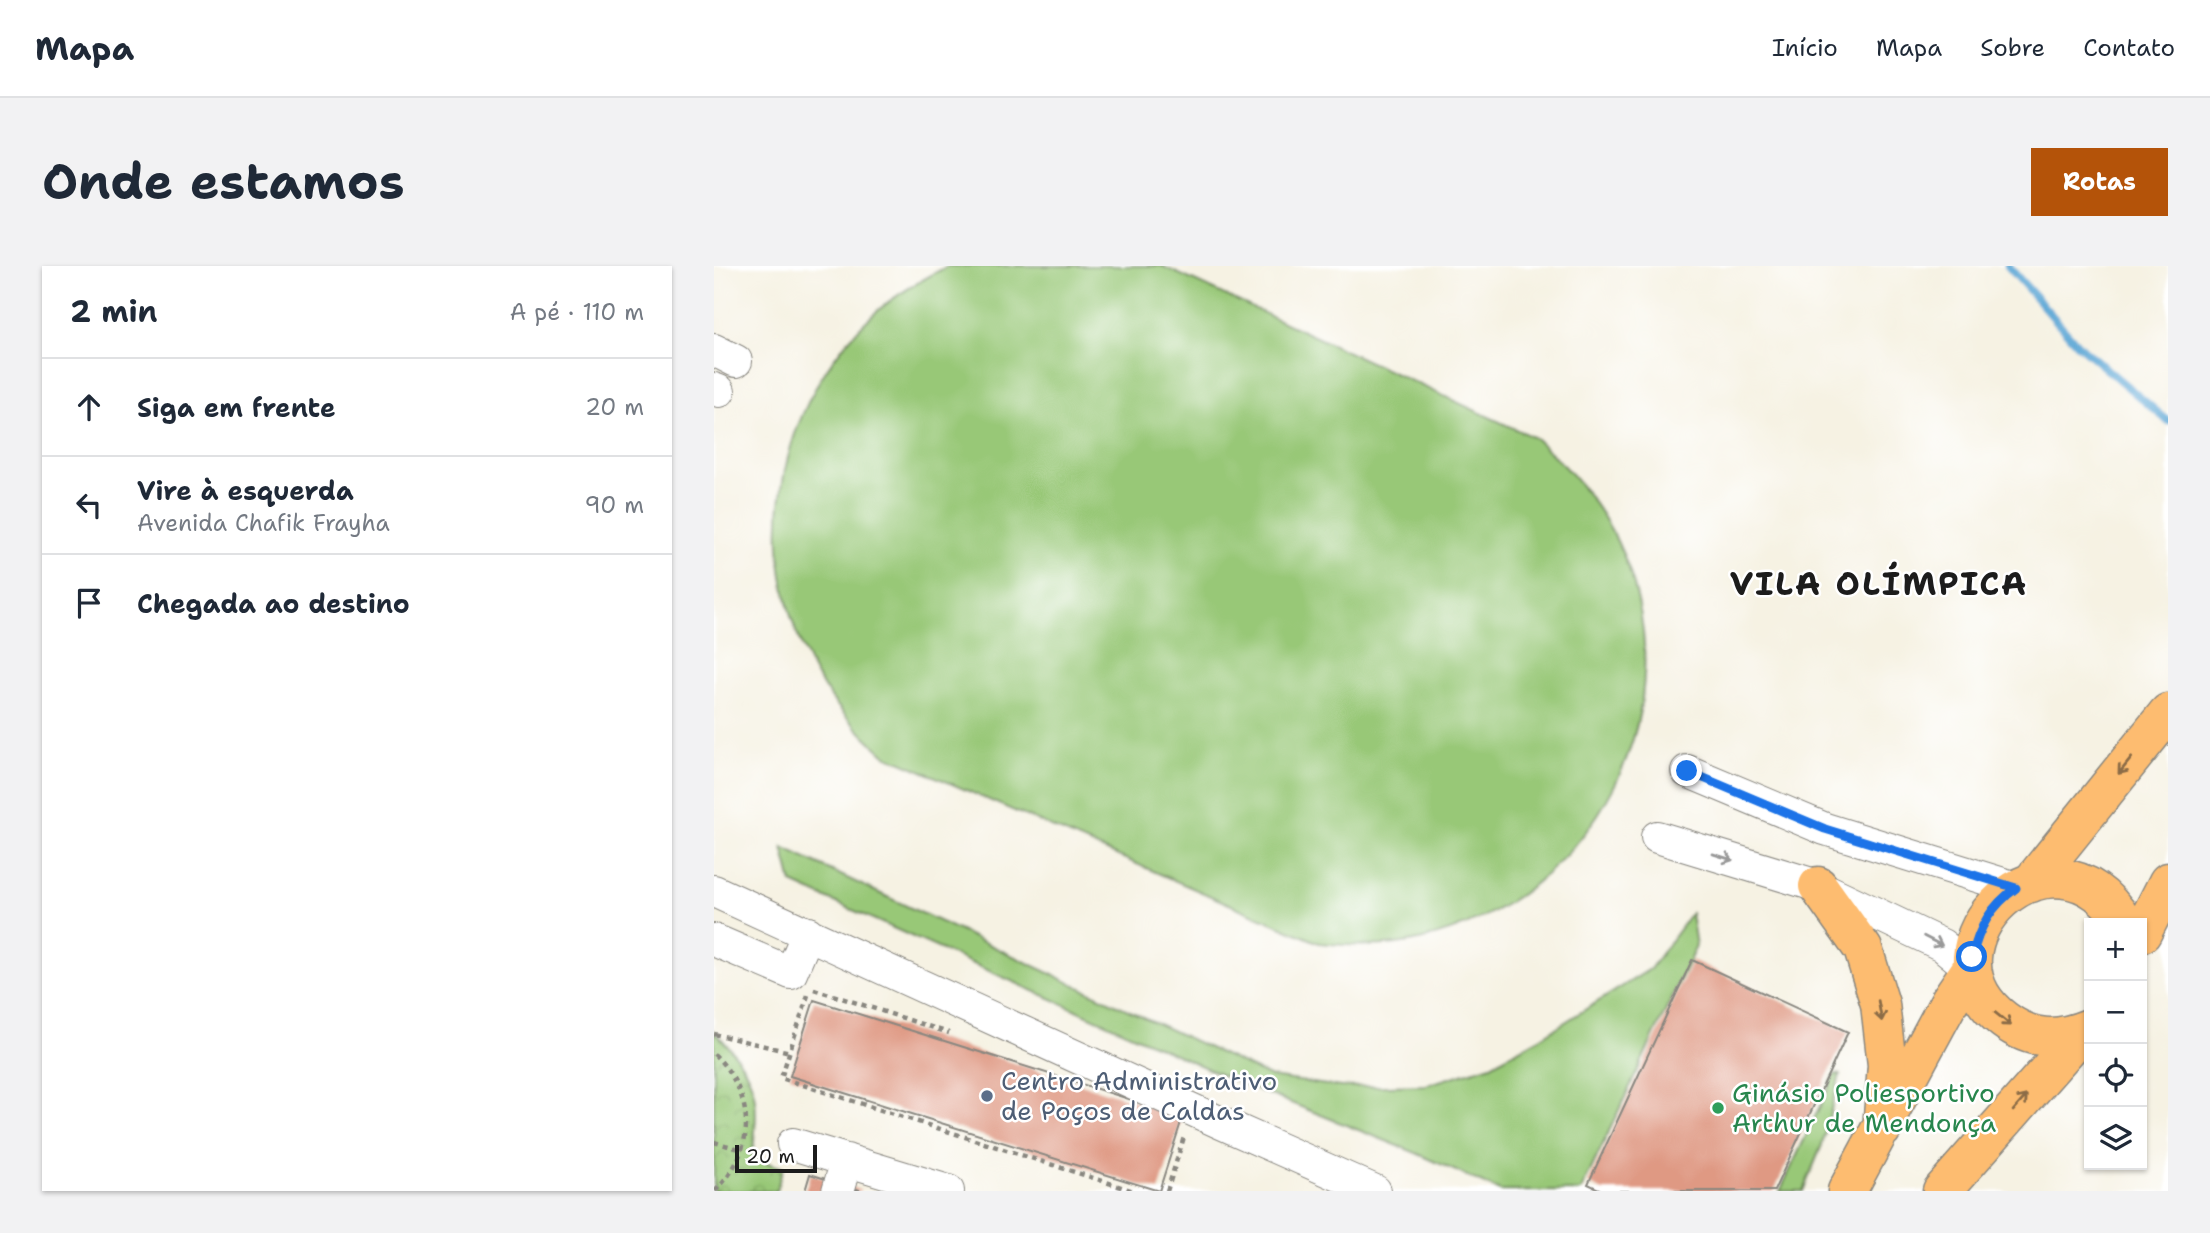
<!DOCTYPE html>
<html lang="pt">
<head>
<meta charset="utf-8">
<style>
  :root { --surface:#fff; --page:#f2f2f3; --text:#1f2937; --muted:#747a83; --line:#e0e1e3; --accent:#b45309 }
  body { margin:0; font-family:"Shantell Sans",sans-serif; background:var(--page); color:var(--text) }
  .controls { position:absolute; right:21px; bottom:21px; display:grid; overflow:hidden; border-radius:0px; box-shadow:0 2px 5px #0004 }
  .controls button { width:63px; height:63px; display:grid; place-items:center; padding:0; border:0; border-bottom:2px solid var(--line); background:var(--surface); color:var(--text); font:35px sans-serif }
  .scale { position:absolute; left:21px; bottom:18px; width:82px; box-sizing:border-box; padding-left:7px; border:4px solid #1c1c1c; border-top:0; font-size:19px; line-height:24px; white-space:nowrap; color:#1c1c1c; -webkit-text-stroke:5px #fff; paint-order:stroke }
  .stop { position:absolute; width:21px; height:21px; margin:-16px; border:5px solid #1a73e8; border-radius:50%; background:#fff }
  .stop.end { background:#1a73e8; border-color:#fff; box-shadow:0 2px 7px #0008 }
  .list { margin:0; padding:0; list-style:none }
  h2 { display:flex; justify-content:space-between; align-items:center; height:91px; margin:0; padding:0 28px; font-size:30px }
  h2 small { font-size:23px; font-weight:400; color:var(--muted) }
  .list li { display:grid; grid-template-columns:46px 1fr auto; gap:21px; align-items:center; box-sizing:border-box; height:98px; padding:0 28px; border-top:2px solid var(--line) }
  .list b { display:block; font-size:26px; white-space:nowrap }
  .list p { margin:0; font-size:23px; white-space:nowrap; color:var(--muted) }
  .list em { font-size:23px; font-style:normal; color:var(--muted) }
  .icon { flex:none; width:38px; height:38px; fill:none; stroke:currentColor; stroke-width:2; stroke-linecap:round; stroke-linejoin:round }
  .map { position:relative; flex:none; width:1454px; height:925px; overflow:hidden; border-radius:0px }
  header { display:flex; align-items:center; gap:42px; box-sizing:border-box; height:98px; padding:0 35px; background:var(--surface); border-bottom:2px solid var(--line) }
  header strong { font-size:33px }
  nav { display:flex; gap:38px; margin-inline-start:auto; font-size:24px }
  .intro { display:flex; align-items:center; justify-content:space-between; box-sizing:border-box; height:168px; padding:0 42px }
  h1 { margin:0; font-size:49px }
  .button { padding:18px 32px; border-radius:0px; background:var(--accent); color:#fff; font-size:24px; font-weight:700 }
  main { display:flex; gap:42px; padding:0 42px }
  aside { flex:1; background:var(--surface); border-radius:0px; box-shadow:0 2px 5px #0004 }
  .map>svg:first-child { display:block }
</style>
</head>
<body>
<header>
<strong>Mapa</strong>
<nav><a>Início</a><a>Mapa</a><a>Sobre</a><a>Contato</a></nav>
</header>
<div class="intro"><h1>Onde estamos</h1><a class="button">Rotas</a></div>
<main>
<aside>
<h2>2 min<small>A pé · 110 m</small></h2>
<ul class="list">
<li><svg class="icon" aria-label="ahead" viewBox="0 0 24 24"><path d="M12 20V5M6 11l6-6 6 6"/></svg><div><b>Siga em frente</b></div><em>20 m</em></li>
<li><svg class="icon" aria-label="left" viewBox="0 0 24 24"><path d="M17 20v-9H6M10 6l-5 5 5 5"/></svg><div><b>Vire à esquerda</b><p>Avenida Chafik Frayha</p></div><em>90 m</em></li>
<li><svg class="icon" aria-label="arrive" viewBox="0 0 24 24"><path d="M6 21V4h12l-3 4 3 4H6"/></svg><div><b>Chegada ao destino</b></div></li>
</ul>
</aside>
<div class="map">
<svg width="1454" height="925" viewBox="0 0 1454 925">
  <defs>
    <pattern id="park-crowns" width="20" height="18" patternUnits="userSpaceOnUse" patternTransform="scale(1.75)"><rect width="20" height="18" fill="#98c877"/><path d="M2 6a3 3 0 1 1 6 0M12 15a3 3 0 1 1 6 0" fill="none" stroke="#82ab66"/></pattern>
  </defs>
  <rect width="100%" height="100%" fill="#fff"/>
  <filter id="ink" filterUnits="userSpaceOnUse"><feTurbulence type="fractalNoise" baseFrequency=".0143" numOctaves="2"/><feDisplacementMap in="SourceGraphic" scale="14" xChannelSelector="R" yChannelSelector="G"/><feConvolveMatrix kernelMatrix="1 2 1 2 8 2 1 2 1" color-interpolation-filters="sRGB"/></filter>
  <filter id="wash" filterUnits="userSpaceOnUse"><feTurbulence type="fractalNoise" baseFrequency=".00686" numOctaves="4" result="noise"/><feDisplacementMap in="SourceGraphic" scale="28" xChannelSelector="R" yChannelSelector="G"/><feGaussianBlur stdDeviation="1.57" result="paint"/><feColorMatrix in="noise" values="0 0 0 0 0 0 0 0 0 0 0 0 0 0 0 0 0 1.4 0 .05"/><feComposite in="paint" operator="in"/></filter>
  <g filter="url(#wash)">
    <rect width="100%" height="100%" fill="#f6f2e3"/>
    <!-- green -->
    <path fill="#98c877" stroke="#5a724a" stroke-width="2" d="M 234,0 L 448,0 L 821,172 C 854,202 883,234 903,275 C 983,441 880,633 705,674 C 672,682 638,680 605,677 L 171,489 C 145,466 120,440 102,409 C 35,290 60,137 162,46 C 184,27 209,13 234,0 Z
      M 69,582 L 557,811 L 627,821 L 712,819 L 777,799 L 824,773 L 936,703 L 977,647 L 982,680 L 867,925 L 786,925 L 702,887 L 519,814 L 78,617 Z
      M 1121,808 L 1126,809 L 1108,879 L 1089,925 L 1066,925 Z"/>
    <!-- park -->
    <path fill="url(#park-crowns)" stroke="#5a724a" stroke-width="2" d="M 0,765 C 45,811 46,831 38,892 L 69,902 L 62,925 L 0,925 Z"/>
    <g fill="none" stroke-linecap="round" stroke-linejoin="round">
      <!-- stream -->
      <path stroke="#5da7d5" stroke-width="8" d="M 1294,0 L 1363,78 L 1454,155"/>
    </g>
    <g id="blocks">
      <!-- building -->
      <path fill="#df9983" d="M 978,694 L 1134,766 L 1060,925 L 889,925 L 874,918 Z
        M 100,734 L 469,850 L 445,925 L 76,810 Z
        M 96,908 L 146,924 L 146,925 L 91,925 Z"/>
    </g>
  </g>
  <g filter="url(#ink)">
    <use href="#blocks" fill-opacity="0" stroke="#898780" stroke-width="2"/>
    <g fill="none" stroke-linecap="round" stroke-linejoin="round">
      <defs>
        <path id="minor" d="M 0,84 L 22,95
          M 0,123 L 5,125
          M 973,505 L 1111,563 L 1302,622
          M 943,571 L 1104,620 L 1228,679 L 1257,703
          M 0,625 L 505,856 L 661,925
          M 0,674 L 77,707 L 94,667
          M 79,878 L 234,925
          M 124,925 L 133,894"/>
        <path id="major" d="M 1317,617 L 1454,447
          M 1104,620 L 1149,683 L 1166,738 L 1173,799 L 1168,863
          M 1428,667 L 1454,616
          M 1375,762 C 1343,775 1318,775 1290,754 C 1193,681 1340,540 1410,657
          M 1133,925 L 1236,734 L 1257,703
          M 1228,925 L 1369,765"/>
      </defs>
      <!-- minor casing -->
      <use href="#minor" stroke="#898780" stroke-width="34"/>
      <!-- major casing -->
      <use href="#major" stroke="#898780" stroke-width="41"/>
      <!-- path -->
      <path stroke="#898780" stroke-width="4.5" stroke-dasharray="5 5" stroke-linecap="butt" d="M 100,723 L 235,767
        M 94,729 L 67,812 L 420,925
        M 0,768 L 76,786
        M 0,788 C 42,830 43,884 1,925
        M 0,876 L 29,884
        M 453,925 L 470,871"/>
      <!-- minor -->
      <use href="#minor" stroke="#fff" stroke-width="32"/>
      <!-- major -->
      <use href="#major" stroke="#fdbc6f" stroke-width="38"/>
    </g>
    <!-- one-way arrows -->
    <defs><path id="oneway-shaft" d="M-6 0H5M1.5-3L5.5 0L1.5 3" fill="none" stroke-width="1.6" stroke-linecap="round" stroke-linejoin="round" transform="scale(1.75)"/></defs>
    <g stroke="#8c6c46">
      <use href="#oneway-shaft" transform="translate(1411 500) rotate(129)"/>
      <use href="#oneway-shaft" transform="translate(1166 745) rotate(80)"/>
      <use href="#oneway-shaft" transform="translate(1289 753) rotate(39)"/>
      <use href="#oneway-shaft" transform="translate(1306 837) rotate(-49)"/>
    </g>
    <g stroke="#999">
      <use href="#oneway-shaft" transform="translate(1009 591) rotate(17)"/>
      <use href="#oneway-shaft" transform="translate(1219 675) rotate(27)"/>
    </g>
  </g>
  <g fill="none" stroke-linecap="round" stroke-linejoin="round" filter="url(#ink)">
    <!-- route -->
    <path stroke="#1a73e8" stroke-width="9" d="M 973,505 L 1111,563 L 1302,622 C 1277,640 1265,661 1258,691"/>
  </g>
  <!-- markers -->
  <circle fill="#5c6f8a" stroke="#fff" stroke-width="2.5" cx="273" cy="830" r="7"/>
  <circle fill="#2e9e5b" stroke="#fff" stroke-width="2.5" cx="1004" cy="842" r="7"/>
  <g text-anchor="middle" stroke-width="5" stroke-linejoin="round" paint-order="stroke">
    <!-- service labels -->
    <g font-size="26" fill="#4e5e75" stroke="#fff" text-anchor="start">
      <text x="287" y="824">Centro Administrativo<tspan x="287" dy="30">de Poços de Caldas</tspan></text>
    </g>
    <!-- leisure labels -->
    <g font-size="26" fill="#27864d" stroke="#fff" text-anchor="start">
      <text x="1018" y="836">Ginásio Poliesportivo<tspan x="1018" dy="30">Arthur de Mendonça</tspan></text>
    </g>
    <!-- district labels -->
    <g font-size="33" font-weight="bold" letter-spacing="2" fill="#1c1c1c" stroke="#fff">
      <text x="1165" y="329">VILA OLÍMPICA</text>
    </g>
  </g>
</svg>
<div class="controls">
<button>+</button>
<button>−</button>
<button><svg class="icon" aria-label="locate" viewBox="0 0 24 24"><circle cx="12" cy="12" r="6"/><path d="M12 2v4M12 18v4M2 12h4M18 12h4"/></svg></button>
<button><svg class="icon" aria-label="layers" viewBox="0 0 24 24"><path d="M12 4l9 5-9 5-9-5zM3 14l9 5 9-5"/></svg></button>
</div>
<div class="scale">20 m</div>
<div class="stop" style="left:1258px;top:691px"></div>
<div class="stop end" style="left:973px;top:505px"></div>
</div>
</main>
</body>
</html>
